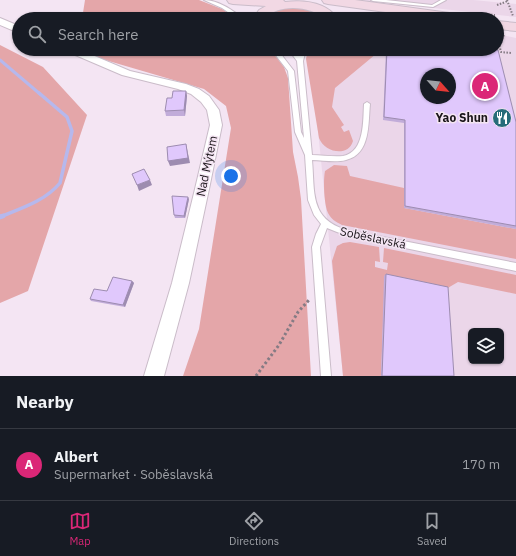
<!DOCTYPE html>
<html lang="en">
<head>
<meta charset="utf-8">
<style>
  :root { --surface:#171b24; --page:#20242c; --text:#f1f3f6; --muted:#9ea1a6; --line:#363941; --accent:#db2777 }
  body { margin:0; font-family:"IBM Plex Sans",sans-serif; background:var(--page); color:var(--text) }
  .controls { position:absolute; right:12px; bottom:12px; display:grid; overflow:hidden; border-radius:6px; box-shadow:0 1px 3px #0004 }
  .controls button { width:36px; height:36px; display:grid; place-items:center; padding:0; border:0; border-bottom:1px solid var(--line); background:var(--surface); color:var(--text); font:20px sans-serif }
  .compass { position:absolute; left:420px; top:68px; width:36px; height:36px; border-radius:50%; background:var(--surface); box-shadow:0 1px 3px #0004; rotate:117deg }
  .you { position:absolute; left:231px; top:176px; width:14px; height:14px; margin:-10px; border:3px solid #fff; border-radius:50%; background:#1a73e8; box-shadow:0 0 0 6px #1a73e833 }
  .badge { display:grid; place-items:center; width:26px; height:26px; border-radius:50%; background:var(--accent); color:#fff; font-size:13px; font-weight:700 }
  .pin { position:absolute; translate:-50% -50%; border:2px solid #fff; box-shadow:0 1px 4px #0006 }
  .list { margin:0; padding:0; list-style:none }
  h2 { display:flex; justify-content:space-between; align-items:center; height:52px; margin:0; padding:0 16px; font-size:17px }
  h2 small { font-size:13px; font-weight:400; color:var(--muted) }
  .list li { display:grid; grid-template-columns:26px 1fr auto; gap:12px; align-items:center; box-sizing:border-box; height:72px; padding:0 16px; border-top:1px solid var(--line) }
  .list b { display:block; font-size:15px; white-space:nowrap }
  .list p { margin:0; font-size:13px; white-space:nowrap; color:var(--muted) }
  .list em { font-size:13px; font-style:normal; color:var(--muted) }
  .icon { flex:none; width:22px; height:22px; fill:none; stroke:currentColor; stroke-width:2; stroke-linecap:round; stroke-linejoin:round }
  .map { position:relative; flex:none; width:516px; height:376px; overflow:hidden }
  .search { position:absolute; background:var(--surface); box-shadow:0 1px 3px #0004; left:12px; right:12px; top:12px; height:44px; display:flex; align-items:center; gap:10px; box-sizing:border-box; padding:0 14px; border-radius:22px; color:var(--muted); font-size:15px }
  .sheet { height:124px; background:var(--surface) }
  nav { display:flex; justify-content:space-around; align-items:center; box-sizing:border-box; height:56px; border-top:1px solid var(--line); background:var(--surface); font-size:11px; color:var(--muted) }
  nav a { display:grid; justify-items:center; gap:2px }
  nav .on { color:var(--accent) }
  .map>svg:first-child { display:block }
</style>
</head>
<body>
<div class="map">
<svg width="516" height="376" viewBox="0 0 516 376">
  <rect width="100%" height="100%" fill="#f4e5f3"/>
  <!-- built -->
  <path fill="#ebd6e9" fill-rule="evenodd" d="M 359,0 L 473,0 L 516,4 L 516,17 Z
    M 497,34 L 516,38 L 516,376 L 343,376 L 312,72 L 314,49 L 497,49 ZM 426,74 L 450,74 L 450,98 L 426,98 ZM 471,331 L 501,331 L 501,361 L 471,361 Z"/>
  <!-- green -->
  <path fill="#e4a6a9" d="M 85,0 L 199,0 L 222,9 L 237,19 L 82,19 Z
    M 280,8 C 292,8 317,4 322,19 L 303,19 C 297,12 292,18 286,19 C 280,20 274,19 269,19 L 270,15 Z
    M 0,45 L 43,67 L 87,115 L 28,291 L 0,303 Z
    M 78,49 L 270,49 L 284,67 L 288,78 L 293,152 L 298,177 L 301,199 L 311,376 L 183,376 L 199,329 L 231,128 L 226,106 L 204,89 L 78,52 Z
    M 308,49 L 382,49 L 335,88 L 332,107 L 344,125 L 341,127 L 344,132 L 349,130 L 353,141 C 348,158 324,152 319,138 L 306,59 Z
    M 334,165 L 347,166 L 350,176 L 404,188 L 404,208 L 516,229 L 516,259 L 342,225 C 336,222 331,219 328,213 C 324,204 323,181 325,171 Z
    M 350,242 L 379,247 L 380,262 L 375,261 L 375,267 L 387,270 L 388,263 L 383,262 L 384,248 L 516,275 L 516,294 L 458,282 L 446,289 L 385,276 L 381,376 L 343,376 L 332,261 L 337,246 L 343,243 Z"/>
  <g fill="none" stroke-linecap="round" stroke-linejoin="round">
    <!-- stream-far2 -->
    <path stroke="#b6b8ed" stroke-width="3" d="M 0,60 L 40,94"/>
    <!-- stream-far1 -->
    <path stroke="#b6b8ed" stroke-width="3.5" d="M 0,217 C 22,208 45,201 60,183 L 72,131 L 67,117 L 39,93"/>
    <!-- stream -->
    <path stroke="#b6b8ed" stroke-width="5" d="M 0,217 L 3,216"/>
    <defs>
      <path id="lane" d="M 204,0 C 218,0 233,10 243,19 L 238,19 L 222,8 Z
        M 371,0 L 386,0 L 432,5 L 441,0 L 446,0 L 433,7 L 373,1 Z
        M 271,49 L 277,49 L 294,71 L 301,132 L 304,138 L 297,61 L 288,49 L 294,49 L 299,56 L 300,49 L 306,49 L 303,61 L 312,155 C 322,155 333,157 343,156 C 365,152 363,120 364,104 L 367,102 L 370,104 C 368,123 371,154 346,160 C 335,163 323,160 312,160 C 315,192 309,219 347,230 L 516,263 L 516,271 L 347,236 L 327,228 L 320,247 L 331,376 L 321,376 L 312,247 L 316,234 L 321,224 L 314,215 L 308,200 L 305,155 L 295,132 L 288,71 Z"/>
      <path id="street" d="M 0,18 L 19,26 L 19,33 L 0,25 Z
        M 65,49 L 78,49 L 130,71 L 186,84 L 199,89 L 209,96 L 219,110 L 222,125 L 209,189 L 189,283 L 164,376 L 144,376 L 172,283 L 195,189 L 210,125 L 207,110 L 201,102 L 191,94 L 178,89 L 122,75 L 66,51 Z"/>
      <path id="secondary" d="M 227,0 L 283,0 L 285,2 C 304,0 326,2 338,19 L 324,19 C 314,6 275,3 267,19 L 253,19 L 259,10 L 266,6 L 233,4 L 229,3 Z
        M 322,0 L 355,0 L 464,15 L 469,16 L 471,19 L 436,19 L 328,4 L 324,3 Z
        M 497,21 L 516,23 L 516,31 L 497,29 Z"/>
    </defs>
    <!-- lane casing -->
    <use href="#lane" stroke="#cabcc9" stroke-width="2"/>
    <!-- street casing -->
    <use href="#street" stroke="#cabcc9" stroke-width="2"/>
    <!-- secondary casing -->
    <use href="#secondary" stroke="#cabcc9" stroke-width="2"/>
    <!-- path-far1 -->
    <path stroke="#857b84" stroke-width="2" stroke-dasharray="1.5 1.5" stroke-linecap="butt" d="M 507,0 L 513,16
      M 497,5 L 508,1
      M 476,14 L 495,15
      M 504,35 L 499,44 L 501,52 L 511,53"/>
    <!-- path -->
    <path stroke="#857b84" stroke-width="3" stroke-dasharray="2.5 2.5" stroke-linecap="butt" d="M 256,376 L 279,345 L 298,312 L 309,300"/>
    <!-- lane -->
    <use href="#lane" fill="#fff" fill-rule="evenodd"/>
    <!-- street -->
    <use href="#street" fill="#fff" fill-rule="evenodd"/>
    <!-- secondary -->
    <use href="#secondary" fill="#f2d8e4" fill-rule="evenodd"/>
  </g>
  <!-- wall -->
  <path fill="#c1acd9" d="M 386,49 L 487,49 L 516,122 L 516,229 L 404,208 L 404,123 L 383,120 Z
    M 186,91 L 187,96 L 185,116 L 166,116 L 165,111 L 172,98 Z
    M 189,199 L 185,218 L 175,218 L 174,215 Z
    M 386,274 L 454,376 L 381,376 L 384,276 Z
    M 132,281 L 134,283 L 125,307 L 91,301 L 90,299 L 107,291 Z"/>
  <!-- shaded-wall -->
  <path fill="#9d8cb0" d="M 186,91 L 187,96 L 185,116 L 184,110 Z
    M 186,144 L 190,163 L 170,166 L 168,161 Z
    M 150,180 L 152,185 L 139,191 L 137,185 Z
    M 188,197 L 189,199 L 185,218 L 184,216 Z
    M 132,281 L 134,283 L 125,307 L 123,305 Z"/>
  <!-- building -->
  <path fill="#e0c8fc" stroke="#9d8cb0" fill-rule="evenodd" d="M 387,49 L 487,49 L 498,50 L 516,122 L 516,226 L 405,206 L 405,120 L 384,117 ZM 426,74 L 450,74 L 450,98 L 426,98 Z
    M 173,91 L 186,91 L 184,110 L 165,111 L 167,98 L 172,98 Z
    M 186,144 L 188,158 L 168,161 L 167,147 Z
    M 144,169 L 150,180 L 137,185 L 132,174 Z
    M 172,196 L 188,197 L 184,216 L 174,215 Z
    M 386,274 L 448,287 L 454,376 L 382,376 Z
    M 113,277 L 132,281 L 123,305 L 90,299 L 94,289 L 107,291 Z"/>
  <!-- icons -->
  <defs>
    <symbol id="restaurant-disc" viewBox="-11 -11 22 22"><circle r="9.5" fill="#266c7a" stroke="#f4e5f3"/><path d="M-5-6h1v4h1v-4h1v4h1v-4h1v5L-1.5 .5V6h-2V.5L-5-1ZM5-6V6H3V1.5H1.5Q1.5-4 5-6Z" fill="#fff"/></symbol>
  </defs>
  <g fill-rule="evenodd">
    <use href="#restaurant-disc" x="491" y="107" width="22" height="22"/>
  </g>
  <g text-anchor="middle" stroke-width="3" stroke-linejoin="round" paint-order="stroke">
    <!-- poi labels -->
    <g font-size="12" font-weight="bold" fill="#1a1519" stroke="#f4e5f3" text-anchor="end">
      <text x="488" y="122">Yao Shun</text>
    </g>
    <!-- street labels -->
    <g font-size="12" fill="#1a1519" stroke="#f4e5f3">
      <text transform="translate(207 166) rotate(-78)" y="4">Nad Mýtem</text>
      <text transform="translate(373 238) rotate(12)" y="4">Soběslavská</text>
    </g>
  </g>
</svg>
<div class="controls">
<button><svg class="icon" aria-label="layers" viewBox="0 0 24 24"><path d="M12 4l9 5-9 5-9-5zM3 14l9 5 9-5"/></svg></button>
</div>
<svg class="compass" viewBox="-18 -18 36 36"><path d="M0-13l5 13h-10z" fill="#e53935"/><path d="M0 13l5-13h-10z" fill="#9ea1a6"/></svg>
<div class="you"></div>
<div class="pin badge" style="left:485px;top:86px">A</div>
<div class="search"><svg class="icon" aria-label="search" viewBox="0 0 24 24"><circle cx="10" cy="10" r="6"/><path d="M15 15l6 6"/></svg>Search here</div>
</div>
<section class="sheet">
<h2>Nearby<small></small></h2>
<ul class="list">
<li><span class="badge">A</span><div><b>Albert</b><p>Supermarket · Soběslavská</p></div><em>170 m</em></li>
</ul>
</section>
<nav>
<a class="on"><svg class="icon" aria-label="map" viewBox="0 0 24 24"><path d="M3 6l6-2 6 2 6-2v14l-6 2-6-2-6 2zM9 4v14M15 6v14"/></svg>Map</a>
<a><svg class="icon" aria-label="directions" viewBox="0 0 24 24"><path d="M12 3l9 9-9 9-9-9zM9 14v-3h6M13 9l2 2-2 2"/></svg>Directions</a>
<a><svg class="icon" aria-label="saved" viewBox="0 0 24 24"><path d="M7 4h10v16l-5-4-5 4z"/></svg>Saved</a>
</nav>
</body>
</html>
